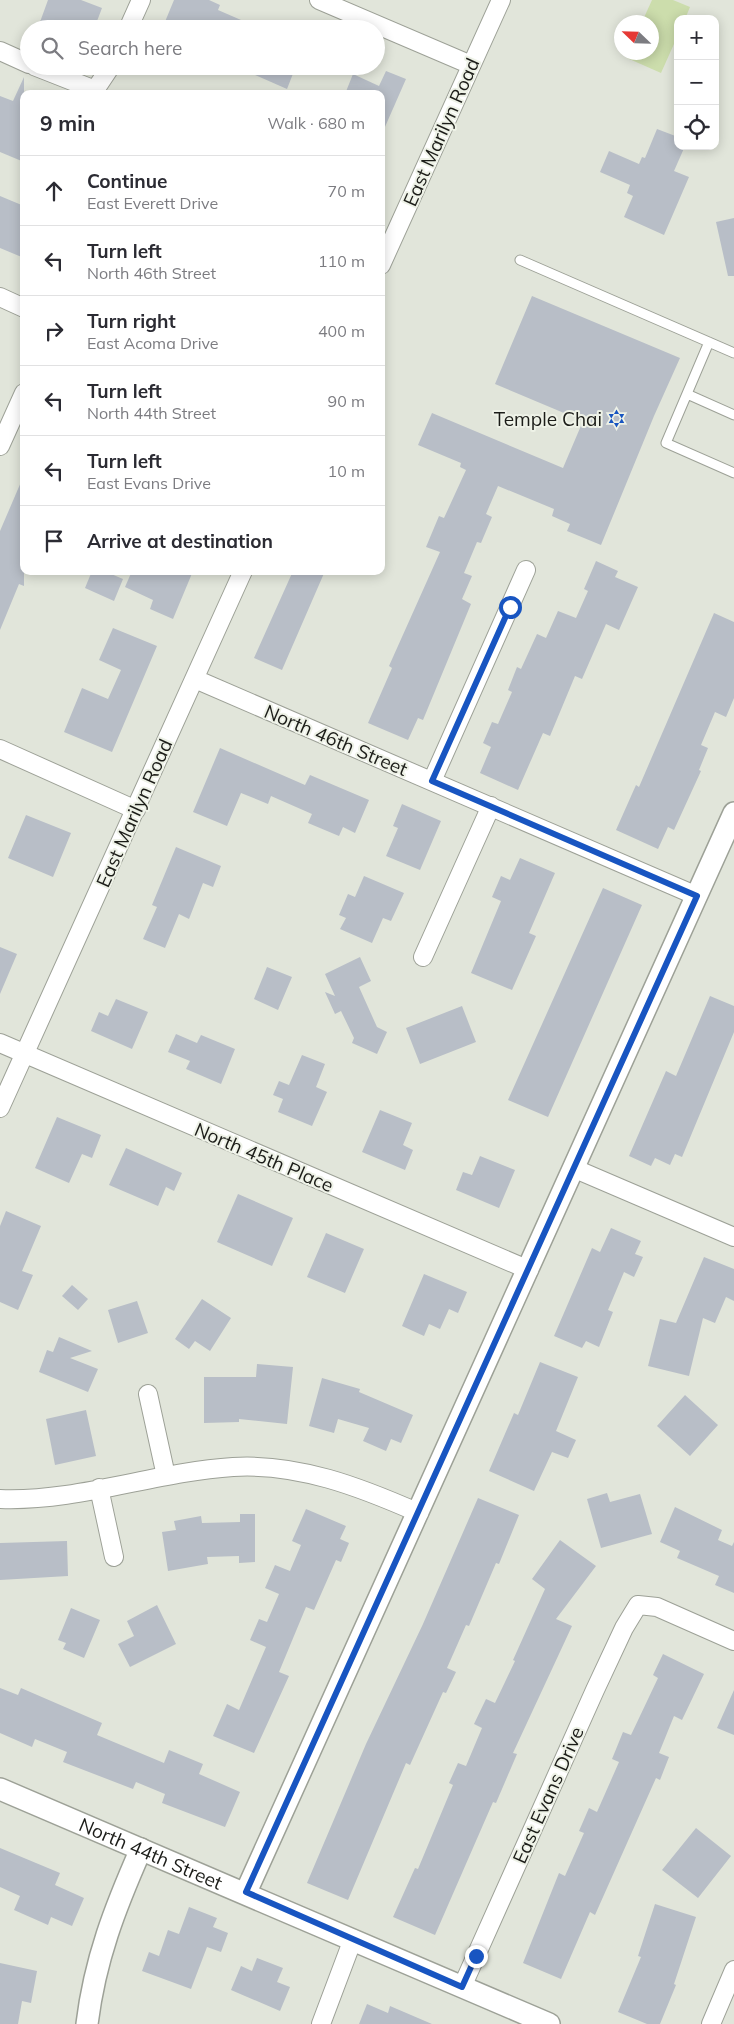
<!DOCTYPE html>
<html lang="en">
<head>
<meta charset="utf-8">
<style>
  :root { --surface:#fff; --page:#f2f2f3; --text:#2b2b33; --muted:#7c7c81; --line:#e1e1e2 }
  body { margin:0; font-family:Mulish,sans-serif; background:var(--page); color:var(--text) }
  .controls { position:absolute; right:15px; top:15px; display:grid; overflow:hidden; border-radius:10px; box-shadow:0 2px 12px #0003 }
  .controls button { width:45px; height:45px; display:grid; place-items:center; padding:0; border:0; border-bottom:1px solid var(--line); background:var(--surface); color:var(--text); font:25px sans-serif }
  .compass { position:absolute; left:614px; top:15px; width:45px; height:45px; border-radius:50%; background:var(--surface); box-shadow:0 2px 12px #0003; rotate:293deg }
  .stop { position:absolute; width:15px; height:15px; margin:-11px; border:4px solid #1855c1; border-radius:50%; background:#fff }
  .stop.end { background:#1855c1; border-color:#fff; box-shadow:0 1px 5px #0008 }
  .list { margin:0; padding:0; list-style:none }
  h2 { display:flex; justify-content:space-between; align-items:center; height:65px; margin:0; padding:0 20px; font-size:21px }
  h2 small { font-size:16px; font-weight:400; color:var(--muted) }
  .list li { display:grid; grid-template-columns:32px 1fr auto; gap:15px; align-items:center; box-sizing:border-box; height:70px; padding:0 20px; border-top:1px solid var(--line) }
  .list b { display:block; font-size:19px; white-space:nowrap }
  .list p { margin:0; font-size:16px; white-space:nowrap; color:var(--muted) }
  .list em { font-size:16px; font-style:normal; color:var(--muted) }
  .icon { flex:none; width:28px; height:28px; fill:none; stroke:currentColor; stroke-width:2; stroke-linecap:round; stroke-linejoin:round }
  .map { position:relative; flex:none; width:734px; height:2024px; overflow:hidden }
  .search { position:absolute; background:var(--surface); box-shadow:0 2px 12px #0003; left:20px; top:20px; width:365px; height:55px; display:flex; align-items:center; gap:12px; box-sizing:border-box; padding:0 18px; border-radius:28px; color:var(--muted); font-size:19px }
  .panel { position:absolute; background:var(--surface); box-shadow:0 2px 12px #0003; left:20px; top:90px; width:365px; height:485px; border-radius:10px }
  .map>svg:first-child { display:block }
</style>
</head>
<body>
<div class="map">
<svg width="734" height="2024" viewBox="0 0 734 2024">
  <rect width="100%" height="100%" fill="#e1e5da"/>
  <!-- green -->
  <path fill="#ccddac" d="M 652,0 L 673,0 L 690,7 L 685,19 L 678,19 L 678,35 L 661,73 L 627,58 L 629,53 L 652,52 L 652,22 L 642,22 Z"/>
  <!-- building -->
  <path fill="#b8bec7" d="M 48,0 L 81,0 L 102,8 L 94,29 L 58,29 L 40,22 Z
    M 174,0 L 209,0 L 220,5 L 218,10 L 262,29 L 162,29 Z
    M 235,66 L 296,66 L 287,89 Z
    M 386,71 L 406,79 L 381,136 L 381,94 L 345,94 L 353,74 L 379,86 Z
    M 24,77 L 24,162 L 0,152 L 0,96 L 13,101 Z
    M 657,129 L 678,137 L 678,146 L 685,146 L 674,171 L 689,177 L 664,235 L 624,217 L 633,196 L 627,193 L 630,185 L 600,172 L 609,151 L 639,164 L 642,157 L 645,158 Z
    M 0,196 L 24,206 L 24,258 L 0,248 Z
    M 734,218 L 734,276 L 728,276 L 716,222 Z
    M 532,296 L 680,358 L 654,416 L 601,545 L 567,531 L 570,524 L 552,516 L 554,509 L 498,486 L 486,514 L 492,517 L 481,543 L 477,542 L 464,573 L 472,576 L 462,599 L 471,604 L 423,720 L 418,718 L 408,740 L 368,723 L 392,668 L 389,666 L 440,552 L 426,547 L 439,516 L 444,518 L 466,470 L 460,467 L 461,463 L 418,445 L 432,413 L 563,468 L 583,421 L 495,384 Z
    M 24,475 L 24,586 L 19,584 L 0,630 L 0,531 Z
    M 596,561 L 618,571 L 615,577 L 638,587 L 619,630 L 606,624 L 582,679 L 575,676 L 550,736 L 543,733 L 518,790 L 480,773 L 491,747 L 483,743 L 492,722 L 498,724 L 512,692 L 508,690 L 517,667 L 521,669 L 537,634 L 546,638 L 558,611 L 576,618 L 588,591 L 584,589 Z
    M 92,571 L 104,571 L 123,579 L 114,601 L 85,588 Z
    M 132,571 L 193,571 L 173,619 L 150,609 L 153,600 L 125,587 Z
    M 293,571 L 325,571 L 282,670 L 254,658 Z
    M 714,613 L 734,622 L 734,698 L 726,717 L 715,712 L 701,745 L 708,748 L 699,770 L 701,771 L 674,830 L 668,827 L 658,849 L 616,830 L 636,785 L 639,787 Z
    M 113,628 L 157,646 L 112,752 L 64,732 L 82,688 L 108,699 L 121,670 L 99,660 Z
    M 220,748 L 305,785 L 310,775 L 369,800 L 355,833 L 343,827 L 339,836 L 308,823 L 312,814 L 271,796 L 268,804 L 241,793 L 227,826 L 193,812 Z
    M 402,804 L 441,821 L 420,870 L 386,856 L 398,828 L 393,826 Z
    M 26,815 L 71,833 L 53,877 L 8,858 Z
    M 176,847 L 221,866 L 213,887 L 203,883 L 189,919 L 179,914 L 165,948 L 143,939 L 157,907 L 152,905 Z
    M 520,858 L 555,873 L 529,933 L 536,936 L 512,990 L 471,973 L 501,901 L 492,897 L 501,876 L 510,880 Z
    M 364,876 L 404,893 L 391,921 L 383,918 L 372,943 L 340,929 L 346,918 L 339,915 L 348,894 L 355,897 Z
    M 603,888 L 642,905 L 548,1117 L 508,1100 Z
    M 0,947 L 17,954 L 0,994 Z
    M 360,957 L 371,981 L 359,987 L 377,1027 L 387,1032 L 377,1054 L 352,1043 L 354,1038 L 341,1011 L 335,1014 L 325,992 L 335,996 L 325,974 Z
    M 267,967 L 292,977 L 278,1010 L 254,999 Z
    M 710,996 L 734,1006 L 734,1032 L 682,1157 L 675,1154 L 670,1165 L 655,1158 L 651,1166 L 629,1156 L 666,1071 L 676,1076 Z
    M 116,999 L 148,1012 L 132,1049 L 91,1031 L 99,1012 L 108,1016 Z
    M 462,1006 L 476,1042 L 420,1064 L 406,1028 Z
    M 176,1034 L 197,1043 L 201,1035 L 235,1049 L 221,1084 L 186,1069 L 190,1061 L 168,1052 Z
    M 302,1055 L 325,1064 L 316,1087 L 327,1092 L 312,1126 L 278,1112 L 283,1099 L 273,1095 L 279,1081 L 289,1085 Z
    M 380,1110 L 412,1123 L 403,1145 L 413,1150 L 405,1170 L 362,1152 Z
    M 57,1117 L 101,1135 L 92,1158 L 82,1154 L 69,1183 L 35,1168 Z
    M 126,1148 L 182,1173 L 174,1191 L 166,1187 L 158,1206 L 109,1185 Z
    M 480,1156 L 515,1170 L 499,1208 L 456,1190 L 463,1172 L 472,1175 Z
    M 238,1194 L 293,1218 L 272,1266 L 217,1242 Z
    M 6,1211 L 41,1226 L 22,1271 L 33,1275 L 18,1310 L 0,1302 L 0,1226 Z
    M 611,1228 L 641,1241 L 635,1254 L 643,1257 L 634,1277 L 624,1272 L 608,1310 L 613,1312 L 599,1347 L 586,1341 L 582,1348 L 554,1336 L 592,1248 L 600,1252 Z
    M 326,1233 L 364,1249 L 345,1293 L 307,1277 Z
    M 704,1257 L 734,1269 L 734,1301 L 726,1297 L 715,1323 L 703,1318 L 689,1376 L 648,1366 L 660,1319 L 676,1323 Z
    M 424,1274 L 467,1292 L 458,1313 L 449,1309 L 440,1329 L 429,1324 L 424,1336 L 402,1326 Z
    M 72,1285 L 88,1299 L 78,1310 L 62,1296 Z
    M 202,1299 L 231,1318 L 210,1351 L 195,1341 L 189,1349 L 175,1339 Z
    M 137,1301 L 148,1333 L 118,1343 L 108,1310 Z
    M 59,1337 L 92,1351 L 70,1358 L 98,1369 L 88,1392 L 39,1372 L 47,1350 L 53,1352 Z
    M 540,1362 L 578,1377 L 556,1431 L 576,1440 L 568,1458 L 552,1452 L 534,1491 L 489,1471 L 514,1413 L 518,1415 Z
    M 257,1364 L 293,1367 L 287,1424 L 239,1419 L 239,1422 L 204,1423 L 204,1377 L 256,1377 Z
    M 322,1378 L 360,1389 L 359,1392 L 413,1415 L 401,1443 L 391,1439 L 386,1451 L 363,1441 L 369,1428 L 338,1419 L 334,1433 L 309,1426 Z
    M 685,1395 L 718,1425 L 690,1456 L 657,1426 Z
    M 86,1410 L 96,1456 L 55,1465 L 46,1419 Z
    M 607,1493 L 610,1502 L 640,1494 L 652,1534 L 601,1548 L 587,1499 Z
    M 478,1498 L 519,1515 L 499,1564 L 496,1563 L 469,1626 L 466,1625 L 447,1668 L 456,1672 L 446,1693 L 443,1692 L 410,1765 L 406,1763 L 348,1900 L 307,1883 L 366,1744 L 423,1624 Z
    M 675,1507 L 722,1530 L 718,1540 L 732,1546 L 734,1542 L 734,1593 L 715,1585 L 719,1576 L 677,1558 L 680,1551 L 660,1542 Z
    M 306,1509 L 346,1526 L 340,1539 L 349,1543 L 341,1562 L 336,1560 L 314,1610 L 306,1607 L 279,1672 L 289,1676 L 254,1753 L 213,1736 L 227,1704 L 239,1710 L 266,1647 L 250,1640 L 259,1619 L 267,1622 L 279,1594 L 265,1588 L 275,1565 L 290,1571 L 301,1545 L 292,1541 Z
    M 240,1514 L 255,1514 L 255,1562 L 239,1563 L 239,1556 L 207,1557 L 208,1564 L 168,1571 L 162,1532 L 176,1530 L 174,1521 L 201,1516 L 202,1523 L 240,1522 Z
    M 560,1540 L 596,1566 L 556,1619 L 572,1626 L 513,1753 L 517,1754 L 496,1803 L 493,1802 L 435,1935 L 393,1917 L 415,1868 L 418,1869 L 453,1785 L 449,1783 L 458,1763 L 466,1766 L 482,1728 L 474,1724 L 486,1699 L 495,1703 L 515,1661 L 513,1660 L 545,1589 L 532,1579 Z
    M 67,1541 L 68,1576 L 0,1580 L 0,1543 Z
    M 157,1605 L 176,1644 L 130,1667 L 118,1644 L 134,1636 L 127,1621 Z
    M 71,1608 L 100,1620 L 84,1658 L 63,1649 L 66,1643 L 58,1640 Z
    M 663,1654 L 704,1674 L 682,1720 L 674,1716 L 659,1753 L 669,1757 L 660,1780 L 656,1778 L 595,1915 L 590,1912 L 561,1979 L 523,1963 L 559,1873 L 565,1876 L 584,1833 L 579,1831 L 589,1808 L 597,1812 L 619,1762 L 612,1759 L 623,1732 L 631,1735 L 658,1678 L 653,1675 Z
    M 0,1688 L 18,1695 L 21,1688 L 102,1723 L 97,1735 L 164,1763 L 169,1750 L 203,1764 L 199,1774 L 240,1792 L 225,1827 L 162,1803 L 165,1794 L 136,1782 L 133,1789 L 63,1762 L 67,1752 L 35,1739 L 32,1747 L 0,1733 Z
    M 734,1690 L 734,1735 L 717,1728 Z
    M 696,1828 L 731,1856 L 698,1898 L 662,1870 Z
    M 0,1848 L 60,1873 L 55,1885 L 84,1898 L 72,1926 L 51,1917 L 48,1925 L 14,1910 L 20,1896 L 0,1887 Z
    M 655,1904 L 696,1917 L 674,1984 L 676,1985 L 660,2024 L 647,2024 L 618,2012 L 641,1957 L 638,1956 Z
    M 189,1907 L 217,1918 L 213,1927 L 228,1933 L 221,1952 L 207,1947 L 191,1989 L 142,1971 L 149,1952 L 159,1956 L 168,1930 L 179,1934 Z
    M 257,1958 L 283,1968 L 277,1982 L 290,1987 L 280,2011 L 231,1990 L 241,1966 L 252,1971 Z
    M 0,1963 L 37,1971 L 31,2003 L 22,2001 L 18,2024 L 0,2024 Z
    M 367,2004 L 388,2013 L 390,2006 L 432,2024 L 359,2024 Z"/>
  <g fill="none" stroke-linecap="round" stroke-linejoin="round">
    <defs>
      <path id="service" d="M 520,260 L 734,353
        M 709,342 L 666,443 L 734,473
        M 687,394 L 734,415"/>
      <path id="minor" d="M 319,0 L 471,65
        M 128,29 L 141,0
        M 0,51 L 29,64
        M 34,66 L 95,90 L 111,66
        M 381,265 L 501,0
        M 0,297 L 24,308
        M 0,446 L 24,393
        M 195,679 L 697,896
        M 0,749 L 136,810
        M 432,781 L 526,570
        M 423,957 L 491,806
        M 0,1043 L 529,1270
        M 0,1108 L 243,571
        M 573,1168 L 734,1237
        M 148,1394 L 166,1476
        M 99,1488 L 114,1557
        M 0,1499 C 78,1502 155,1472 233,1467 C 298,1463 360,1487 419,1513
        M 462,1987 L 595,1690 L 624,1628 L 638,1605 L 657,1607 L 734,1641
        M 321,2024 L 353,1939
        M 711,2024 L 734,1970"/>
      <g id="tertiary">
        <path id="s1" d="M 0,1789 L 549,2024"/>
        <path d="M 246,1892 L 734,813"/>
        <path d="M 87,2024 C 95,1959 115,1908 141,1849"/>
      </g>
    </defs>
    <!-- service casing -->
    <use href="#service" stroke="#9da197" stroke-width="11"/>
    <!-- minor casing -->
    <use href="#minor" stroke="#9da197" stroke-width="20"/>
    <!-- tertiary casing -->
    <use href="#tertiary" stroke="#9da197" stroke-width="24"/>
    <!-- service -->
    <use href="#service" stroke="#fff" stroke-width="9"/>
    <!-- minor -->
    <use href="#minor" stroke="#fff" stroke-width="18"/>
    <!-- tertiary -->
    <use href="#tertiary" stroke="#fff" stroke-width="21"/>
  </g>
  <g fill="none" stroke-linecap="round" stroke-linejoin="round">
    <!-- route -->
    <path stroke="#1855c1" stroke-width="6" d="M 476,1956 L 462,1987 L 246,1892 L 697,896 L 432,781 L 510,607"/>
  </g>
  <!-- icons -->
  <defs>
    <symbol id="synagogue-bare" viewBox="-9 -9 18 18"><path d="M0-6.5L5.6 3.2H-5.6ZM0 6.5L5.6-3.2H-5.6Z" fill="#1855c1" stroke="#eef2e7" stroke-width="2.5" paint-order="stroke"/></symbol>
  </defs>
  <g fill-rule="evenodd">
    <use href="#synagogue-bare" x="604" y="406" width="25" height="25"/>
  </g>
  <g text-anchor="middle" stroke-width="4" stroke-linejoin="round" paint-order="stroke">
    <!-- street labels -->
    <g font-size="19" fill="#1b1c18" stroke="#eef2e7">
      <text transform="translate(441 132) rotate(-66)" y="7">East Marilyn Road</text>
      <text transform="translate(336 740) rotate(23)" y="7">North 46th Street</text>
      <text transform="translate(134 813) rotate(-66)" y="7">East Marilyn Road</text>
      <text transform="translate(264 1157) rotate(23)" y="7">North 45th Place</text>
      <text transform="translate(548 1795) rotate(-66)" y="7">East Evans Drive</text>
      <text dy="7" stroke="none"><textPath href="#s1" startOffset="164">North 44th Street</textPath></text>
    </g>
    <!-- poi labels -->
    <g font-size="19" fill="#1b1c18" stroke="#eef2e7" text-anchor="end">
      <text x="602" y="426">Temple Chai</text>
    </g>
  </g>
</svg>
<div class="controls">
<button>+</button>
<button>−</button>
<button><svg class="icon" aria-label="locate" viewBox="0 0 24 24"><circle cx="12" cy="12" r="6"/><path d="M12 2v4M12 18v4M2 12h4M18 12h4"/></svg></button>
</div>
<svg class="compass" viewBox="-18 -18 36 36"><path d="M0-13l5 13h-10z" fill="#e53935"/><path d="M0 13l5-13h-10z" fill="#7c7c81"/></svg>
<div class="stop" style="left:510px;top:607px"></div>
<div class="stop end" style="left:476px;top:1956px"></div>
<div class="search"><svg class="icon" aria-label="search" viewBox="0 0 24 24"><circle cx="10" cy="10" r="6"/><path d="M15 15l6 6"/></svg>Search here</div>
<section class="panel">
<h2>9 min<small>Walk · 680 m</small></h2>
<ul class="list">
<li><svg class="icon" aria-label="ahead" viewBox="0 0 24 24"><path d="M12 20V5M6 11l6-6 6 6"/></svg><div><b>Continue</b><p>East Everett Drive</p></div><em>70 m</em></li>
<li><svg class="icon" aria-label="left" viewBox="0 0 24 24"><path d="M17 20v-9H6M10 6l-5 5 5 5"/></svg><div><b>Turn left</b><p>North 46th Street</p></div><em>110 m</em></li>
<li><svg class="icon" aria-label="right" viewBox="0 0 24 24"><path d="M7 20v-9h11M14 6l5 5-5 5"/></svg><div><b>Turn right</b><p>East Acoma Drive</p></div><em>400 m</em></li>
<li><svg class="icon" aria-label="left" viewBox="0 0 24 24"><path d="M17 20v-9H6M10 6l-5 5 5 5"/></svg><div><b>Turn left</b><p>North 44th Street</p></div><em>90 m</em></li>
<li><svg class="icon" aria-label="left" viewBox="0 0 24 24"><path d="M17 20v-9H6M10 6l-5 5 5 5"/></svg><div><b>Turn left</b><p>East Evans Drive</p></div><em>10 m</em></li>
<li><svg class="icon" aria-label="arrive" viewBox="0 0 24 24"><path d="M6 21V4h12l-3 4 3 4H6"/></svg><div><b>Arrive at destination</b></div></li>
</ul>
</section>
</div>
</body>
</html>
